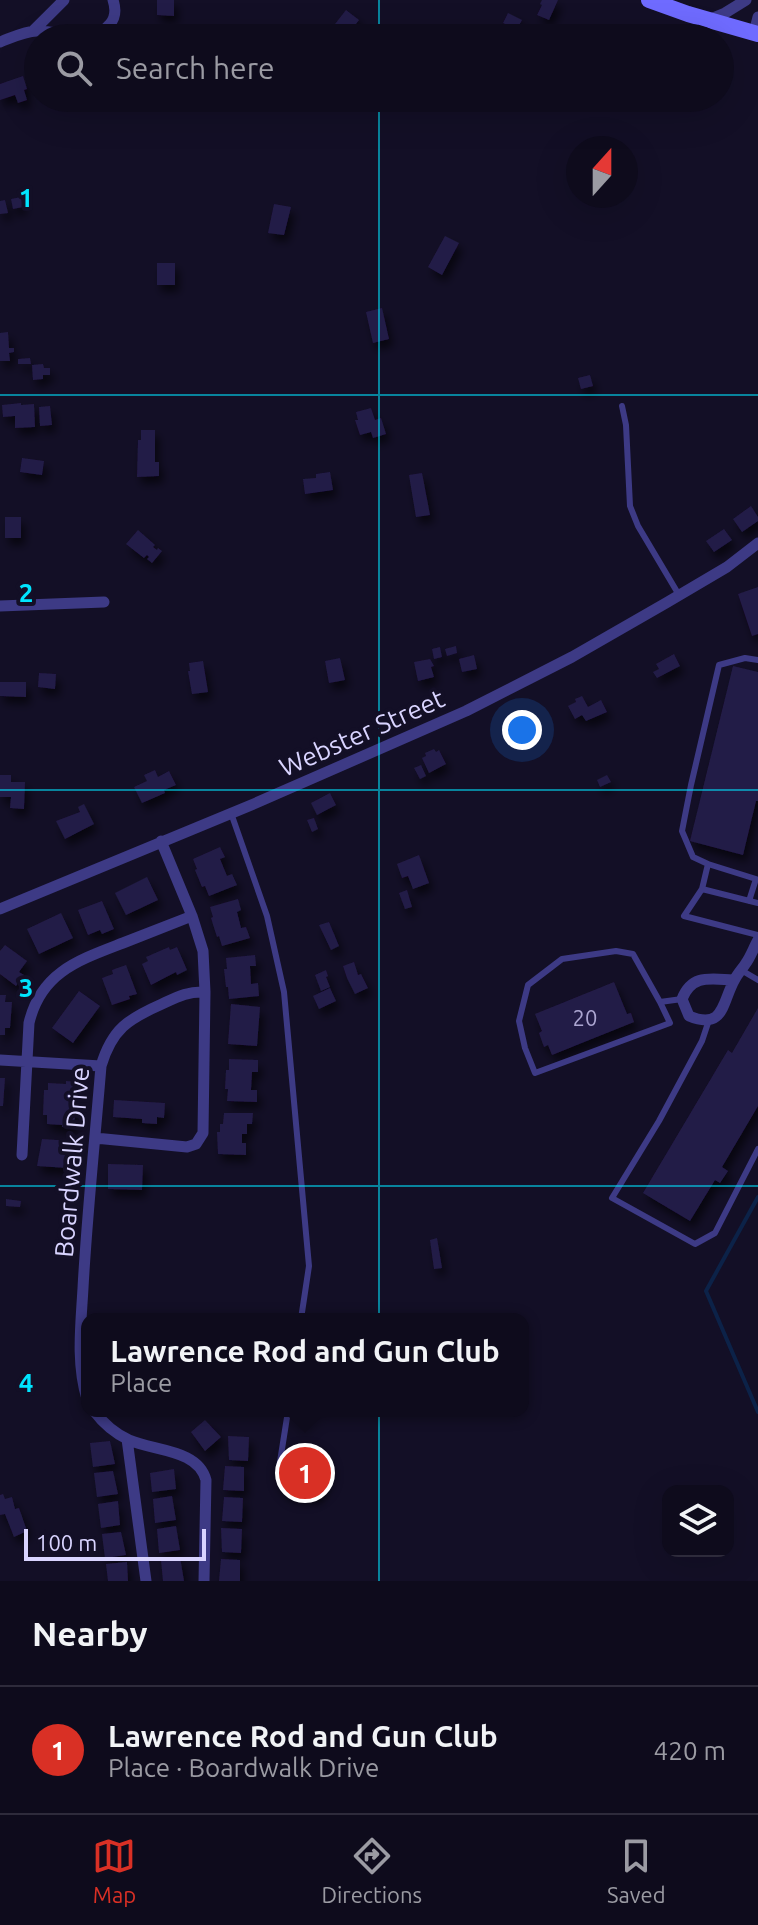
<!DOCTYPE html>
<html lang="en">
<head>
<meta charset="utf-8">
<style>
  :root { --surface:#0e0b1c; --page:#1c1929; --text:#f1f3f6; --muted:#9b9ba3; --line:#2e2b3b; --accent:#d93025 }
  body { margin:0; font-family:Ubuntu,sans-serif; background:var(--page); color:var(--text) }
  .controls { position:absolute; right:24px; bottom:24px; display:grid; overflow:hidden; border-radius:16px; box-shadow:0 8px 32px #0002 }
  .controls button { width:72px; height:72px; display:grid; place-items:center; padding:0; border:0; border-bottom:2px solid var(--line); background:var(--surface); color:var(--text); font:40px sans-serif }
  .compass { position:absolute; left:566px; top:136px; width:72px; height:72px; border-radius:50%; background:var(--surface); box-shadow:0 8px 32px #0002; rotate:21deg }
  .scale { position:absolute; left:24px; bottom:20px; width:182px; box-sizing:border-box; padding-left:8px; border:4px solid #d9d4ff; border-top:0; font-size:22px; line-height:28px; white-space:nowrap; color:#d9d4ff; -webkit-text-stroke:6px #130f26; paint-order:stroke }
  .you { position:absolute; left:522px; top:730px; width:28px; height:28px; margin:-20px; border:6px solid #fff; border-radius:50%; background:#1a73e8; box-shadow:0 0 0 12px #1a73e833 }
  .badge { display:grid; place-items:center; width:52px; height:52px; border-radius:50%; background:var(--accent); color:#fff; font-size:26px; font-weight:700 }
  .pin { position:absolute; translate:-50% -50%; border:4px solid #fff; box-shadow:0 2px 8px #0006 }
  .popup { position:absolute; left:81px; top:1313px; width:448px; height:104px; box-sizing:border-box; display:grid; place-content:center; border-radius:16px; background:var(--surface); filter:drop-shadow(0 2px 6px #0005); font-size:26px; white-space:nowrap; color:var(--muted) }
  .popup b { font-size:30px; color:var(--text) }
  .popup::after { content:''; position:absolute; left:50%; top:100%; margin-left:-16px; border:16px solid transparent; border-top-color:var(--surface) }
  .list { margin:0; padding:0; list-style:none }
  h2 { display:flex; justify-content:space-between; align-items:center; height:104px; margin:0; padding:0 32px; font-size:34px }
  h2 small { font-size:26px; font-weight:400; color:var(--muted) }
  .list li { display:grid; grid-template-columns:52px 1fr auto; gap:24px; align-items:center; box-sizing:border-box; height:128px; padding:0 32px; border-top:2px solid var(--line) }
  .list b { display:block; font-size:30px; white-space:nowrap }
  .list p { margin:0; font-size:26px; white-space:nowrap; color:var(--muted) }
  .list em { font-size:26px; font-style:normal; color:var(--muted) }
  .icon { flex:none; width:44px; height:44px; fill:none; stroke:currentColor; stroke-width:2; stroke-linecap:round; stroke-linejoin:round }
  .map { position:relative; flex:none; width:758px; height:1581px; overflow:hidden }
  .search { position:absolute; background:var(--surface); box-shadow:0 8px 32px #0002; left:24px; right:24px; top:24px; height:88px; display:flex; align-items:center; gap:20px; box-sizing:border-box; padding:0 28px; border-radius:44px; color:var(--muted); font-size:30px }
  .sheet { height:232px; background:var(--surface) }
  nav { display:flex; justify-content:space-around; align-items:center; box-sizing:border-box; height:112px; border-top:2px solid var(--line); background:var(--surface); font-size:22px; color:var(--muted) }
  nav a { display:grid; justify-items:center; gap:4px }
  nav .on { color:var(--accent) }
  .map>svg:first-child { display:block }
</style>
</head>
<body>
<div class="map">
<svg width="758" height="1581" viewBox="0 0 758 1581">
  <defs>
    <filter id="shadow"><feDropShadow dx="4" dy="7" stdDeviation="4" flood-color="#0009"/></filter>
  </defs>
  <rect width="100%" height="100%" fill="#130f26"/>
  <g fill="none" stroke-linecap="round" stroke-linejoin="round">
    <!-- stream -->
    <path stroke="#0c2248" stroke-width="4" d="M 758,1197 L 706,1291 L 758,1412"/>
  </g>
  <!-- building -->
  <path fill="#241b47" filter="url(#shadow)" d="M 157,0 L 174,0 L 174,16 L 157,15 Z
    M 542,0 L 558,0 L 549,20 L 537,15 L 542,5 L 540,4 Z
    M 346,10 L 359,20 L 345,38 L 334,38 L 328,33 Z
    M 508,13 L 522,20 L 517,29 L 503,23 Z
    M 23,76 L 27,89 L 24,90 L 27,100 L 18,103 L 15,95 L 0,100 L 0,84 Z
    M 21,197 L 23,207 L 13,209 L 11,199 Z
    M 5,200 L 8,213 L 0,214 L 0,201 Z
    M 274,204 L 291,207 L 284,235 L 268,233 Z
    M 445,236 L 459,243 L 442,275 L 428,267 Z
    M 157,263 L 175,263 L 175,285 L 157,285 Z
    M 382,308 L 389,339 L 373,343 L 366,312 Z
    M 8,332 L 9,348 L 14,348 L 14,352 L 9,353 L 10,361 L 0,361 L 0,333 Z
    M 30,358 L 31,364 L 18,364 L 18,359 Z
    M 43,364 L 44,368 L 50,368 L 50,375 L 43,375 L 43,379 L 33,380 L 32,365 Z
    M 590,375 L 593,386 L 581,389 L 578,378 Z
    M 21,403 L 21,405 L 34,404 L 35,427 L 15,428 L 15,416 L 3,417 L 2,405 Z
    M 50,406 L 52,425 L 40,426 L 39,407 Z
    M 371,408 L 375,420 L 381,418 L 386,434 L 373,438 L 371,432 L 360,435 L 355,420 L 358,420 L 356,412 Z
    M 141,430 L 155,430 L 155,462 L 159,462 L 159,476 L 137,477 L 138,440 L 141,440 Z
    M 22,458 L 44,461 L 42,475 L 20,472 Z
    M 330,472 L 333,490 L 305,494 L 303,479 L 316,478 L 316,474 Z
    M 422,473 L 430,515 L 416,517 L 409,475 Z
    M 751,506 L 758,517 L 758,521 L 742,532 L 733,519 Z
    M 5,517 L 21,517 L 21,538 L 5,538 Z
    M 724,529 L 732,540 L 714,552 L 706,541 Z
    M 138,530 L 155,545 L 153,547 L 157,550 L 158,548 L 162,551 L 152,563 L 147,559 L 149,557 L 147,555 L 144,558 L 126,544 Z
    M 758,587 L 758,634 L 752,636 L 738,594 Z
    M 456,646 L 457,653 L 447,656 L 445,649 Z
    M 440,647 L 442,657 L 434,659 L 432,649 Z
    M 674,654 L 680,666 L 657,678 L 653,672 L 659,669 L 656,664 Z
    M 474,655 L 477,669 L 462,672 L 459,659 Z
    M 340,658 L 345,680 L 329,683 L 325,661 Z
    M 430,659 L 434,666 L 431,667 L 434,677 L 418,681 L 414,662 Z
    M 203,661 L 208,692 L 192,694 L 188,671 L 190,671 L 189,663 Z
    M 733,666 L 758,672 L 758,801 L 756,801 L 743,855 L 690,841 Z
    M 39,673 L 56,674 L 55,689 L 38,687 Z
    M 0,682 L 26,682 L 26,697 L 0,696 Z
    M 582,696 L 588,707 L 601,700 L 607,712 L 586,721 L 582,715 L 575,719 L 568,706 L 576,702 L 575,699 Z
    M 434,749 L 436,752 L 439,750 L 446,764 L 429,773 L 422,758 L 426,756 L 425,753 Z
    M 421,765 L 426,776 L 420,779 L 414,768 Z
    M 155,770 L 158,777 L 169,771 L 176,785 L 164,790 L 165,793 L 142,803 L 134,787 L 147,781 L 144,775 Z
    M 0,775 L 11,775 L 11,782 L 25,782 L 24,809 L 10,808 L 11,797 L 0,797 Z
    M 607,775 L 611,782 L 600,787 L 597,780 Z
    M 330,793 L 336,805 L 317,815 L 311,803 Z
    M 84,804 L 94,824 L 65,839 L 56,821 L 80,812 L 78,807 Z
    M 314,818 L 318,829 L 312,832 L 307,820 Z
    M 220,847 L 225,857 L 220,859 L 227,876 L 232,874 L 237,885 L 209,896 L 205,886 L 202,887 L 195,870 L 197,869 L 193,859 Z
    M 419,855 L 429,883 L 413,889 L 408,876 L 402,878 L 397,864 Z
    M 147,877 L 158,900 L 126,915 L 115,893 Z
    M 407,890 L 412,907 L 405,909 L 399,893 Z
    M 238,899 L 241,910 L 237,912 L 241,928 L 246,927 L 250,938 L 222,946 L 219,936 L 217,937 L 211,918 L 213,917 L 210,907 Z
    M 102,901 L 114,929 L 102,934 L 100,930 L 88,935 L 78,910 Z
    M 61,913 L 73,938 L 39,954 L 27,929 Z
    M 329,922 L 339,946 L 331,950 L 319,925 Z
    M 5,945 L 27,961 L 19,972 L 24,975 L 16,986 L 0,974 L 0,951 Z
    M 169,947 L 170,950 L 177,947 L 187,970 L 177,975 L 176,972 L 151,985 L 142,964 L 148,961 L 146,957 Z
    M 255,955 L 256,966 L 250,966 L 251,984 L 258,983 L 259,996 L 229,999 L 228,987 L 226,987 L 224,969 L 227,969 L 226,958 Z
    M 354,962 L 358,975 L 361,974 L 368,988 L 355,994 L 347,978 L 343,966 Z
    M 126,965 L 137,994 L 129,996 L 130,999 L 112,1005 L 102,978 L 113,974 L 112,970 Z
    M 326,970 L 328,976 L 326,977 L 330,987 L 321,991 L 315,975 Z
    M 614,982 L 627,1014 L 631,1013 L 634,1022 L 552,1055 L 548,1045 L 544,1047 L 539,1033 L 542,1031 L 535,1014 Z
    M 330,988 L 336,1001 L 319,1009 L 313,996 Z
    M 79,991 L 100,1006 L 73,1043 L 52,1028 Z
    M 0,995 L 6,995 L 5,1002 L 12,1002 L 10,1028 L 5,1028 L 5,1035 L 0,1035 Z
    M 231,1004 L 260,1007 L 257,1046 L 228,1044 Z
    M 758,1008 L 758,1106 L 722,1167 L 728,1171 L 720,1183 L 715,1180 L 690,1221 L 643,1193 L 728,1050 L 732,1053 Z
    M 229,1059 L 258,1060 L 258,1072 L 252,1072 L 251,1090 L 257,1090 L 257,1102 L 227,1101 L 228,1089 L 225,1089 L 226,1070 L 229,1070 Z
    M 0,1078 L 5,1078 L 3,1106 L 0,1106 Z
    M 66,1081 L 77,1082 L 76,1097 L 73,1097 L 72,1113 L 75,1113 L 74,1128 L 62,1127 L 62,1125 L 47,1124 L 47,1115 L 43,1115 L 44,1090 L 48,1090 L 48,1083 L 66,1084 Z
    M 114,1100 L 165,1103 L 164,1118 L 157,1117 L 157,1124 L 142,1123 L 142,1119 L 113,1117 Z
    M 224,1113 L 253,1113 L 252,1124 L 247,1124 L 247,1134 L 242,1134 L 242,1143 L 246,1143 L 246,1155 L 218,1154 L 217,1132 L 220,1132 L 220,1124 L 223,1124 Z
    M 42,1139 L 72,1141 L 68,1168 L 37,1166 Z
    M 108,1164 L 143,1165 L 142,1190 L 108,1189 Z
    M 6,1199 L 21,1201 L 20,1207 L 6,1206 Z
    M 437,1238 L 442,1268 L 434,1269 L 430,1240 Z
    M 205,1420 L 221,1437 L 205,1451 L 191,1432 Z
    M 228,1436 L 249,1437 L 248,1461 L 229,1460 Z
    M 110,1441 L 115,1464 L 93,1467 L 90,1443 Z
    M 291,1452 L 323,1456 L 318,1496 L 286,1490 Z
    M 225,1466 L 244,1467 L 244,1491 L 223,1490 Z
    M 174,1469 L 176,1489 L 152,1492 L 150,1473 Z
    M 113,1471 L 118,1494 L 97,1497 L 94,1473 Z
    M 3,1494 L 5,1499 L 12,1497 L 15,1509 L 19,1508 L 27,1531 L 14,1537 L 5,1514 L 0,1515 L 0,1495 Z
    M 172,1496 L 176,1520 L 155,1523 L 153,1499 Z
    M 224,1497 L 243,1498 L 242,1522 L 222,1521 Z
    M 118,1501 L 120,1525 L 101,1528 L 98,1504 Z
    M 176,1526 L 180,1550 L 159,1553 L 157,1529 Z
    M 221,1528 L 242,1529 L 241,1553 L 222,1552 Z
    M 121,1532 L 126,1555 L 105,1558 L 102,1534 Z
    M 180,1557 L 184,1581 L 163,1581 L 161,1560 Z
    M 221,1559 L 240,1560 L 240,1581 L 219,1581 Z
    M 127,1562 L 128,1581 L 108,1581 L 106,1564 Z"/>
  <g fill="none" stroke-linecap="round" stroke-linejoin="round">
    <!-- lane -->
    <path stroke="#3d3a85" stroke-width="6" d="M 622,406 L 626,425 L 630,506 L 638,526 L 679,595
      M 231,813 L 267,916 L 284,992 L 309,1266 L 301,1319
      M 708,864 L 693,857 L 682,831 L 691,785 L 719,665 L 745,658 L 758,660
      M 702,889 L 684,916 L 758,935
      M 749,901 L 756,879 L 708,864 L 702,889 L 758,903
      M 741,970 L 758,980
      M 660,1002 L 670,1023 L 535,1073 L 525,1048 L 519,1021 L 528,985 L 562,959 L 616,951 L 633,954 L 660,1002 L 682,999
      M 709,1020 L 702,1041 L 659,1121 L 612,1198 L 695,1244 L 715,1233 L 758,1149
      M 279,1468 L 288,1411"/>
    <!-- street -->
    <path stroke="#3d3a85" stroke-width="11" d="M 708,20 L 725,13 L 746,0
      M 34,30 L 64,0
      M 754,33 L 758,17
      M 0,42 C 11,38 25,31 37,31 C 60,30 92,47 110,24 C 116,17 116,9 113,0
      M 0,606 L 104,602
      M 0,909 L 256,803 L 466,711 L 572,657 L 666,603 L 727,567 L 758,543
      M 733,980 C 710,979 692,974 682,999 L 689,1016 C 725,1031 722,1001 735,979 C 738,973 743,968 746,963 C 751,956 754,947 758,940
      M 0,1060 L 101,1066
      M 95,1138 L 187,1147 L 196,1144 L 203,1133 L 205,992 L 203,951 L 192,916 L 161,841
      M 22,1155 L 29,1023 C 41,972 79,960 123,943 C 146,934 169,925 192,916
      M 87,1399 C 76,1363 81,1324 83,1288 C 87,1214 95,1140 101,1066 C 112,1029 128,1019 162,1004 C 177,997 188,991 205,992
      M 94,1411 C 103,1423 116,1434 129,1440 C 154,1451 198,1449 206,1480 L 204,1581
      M 127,1439 L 146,1581"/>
    <!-- secondary -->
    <path stroke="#6f6bff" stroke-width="16" d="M 649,0 L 688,14 L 758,34"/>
  </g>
  <!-- grid -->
  <path fill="none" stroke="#00e5ff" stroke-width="2" stroke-opacity="0.55" d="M 379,0 L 379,38M 379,98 L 379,1581M 0,395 L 758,395M 0,790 L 758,790M 0,1186 L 758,1186"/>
  <g text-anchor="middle" stroke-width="8" stroke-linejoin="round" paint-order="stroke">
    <!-- number labels -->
    <g font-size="22" fill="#aca6d1">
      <text x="585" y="1026">20</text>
    </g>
    <!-- street labels -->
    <g font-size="26" fill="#d9d4ff" stroke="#130f26">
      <text transform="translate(362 733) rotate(-24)" y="9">Webster Street</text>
      <text transform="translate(72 1162) rotate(-85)" y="9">Boardwalk Drive</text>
    </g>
  </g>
  <g font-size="26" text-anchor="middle" font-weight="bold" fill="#00e5ff" stroke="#130f26" stroke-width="8" stroke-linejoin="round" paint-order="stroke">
    <text x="26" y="207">1</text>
    <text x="26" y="602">2</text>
    <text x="26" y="997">3</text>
    <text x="26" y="1392">4</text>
  </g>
</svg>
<div class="controls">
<button><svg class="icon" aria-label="layers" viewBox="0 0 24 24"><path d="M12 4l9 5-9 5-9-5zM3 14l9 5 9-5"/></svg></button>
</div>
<svg class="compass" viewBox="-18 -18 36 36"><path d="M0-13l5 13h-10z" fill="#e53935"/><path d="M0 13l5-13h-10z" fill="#9b9ba3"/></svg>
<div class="scale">100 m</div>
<div class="you"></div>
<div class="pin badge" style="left:305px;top:1473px">1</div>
<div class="popup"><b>Lawrence Rod and Gun Club</b>Place</div>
<div class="search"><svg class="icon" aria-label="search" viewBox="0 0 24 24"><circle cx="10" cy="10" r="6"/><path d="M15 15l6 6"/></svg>Search here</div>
</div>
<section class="sheet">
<h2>Nearby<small></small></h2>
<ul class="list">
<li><span class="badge">1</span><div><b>Lawrence Rod and Gun Club</b><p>Place · Boardwalk Drive</p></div><em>420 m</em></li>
</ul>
</section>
<nav>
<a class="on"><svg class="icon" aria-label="map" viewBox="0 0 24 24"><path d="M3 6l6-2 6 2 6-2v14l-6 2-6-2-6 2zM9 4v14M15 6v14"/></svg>Map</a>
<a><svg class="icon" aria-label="directions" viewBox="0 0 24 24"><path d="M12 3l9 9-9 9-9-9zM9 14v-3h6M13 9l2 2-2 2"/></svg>Directions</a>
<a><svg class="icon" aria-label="saved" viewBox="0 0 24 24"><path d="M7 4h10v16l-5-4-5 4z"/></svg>Saved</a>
</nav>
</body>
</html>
